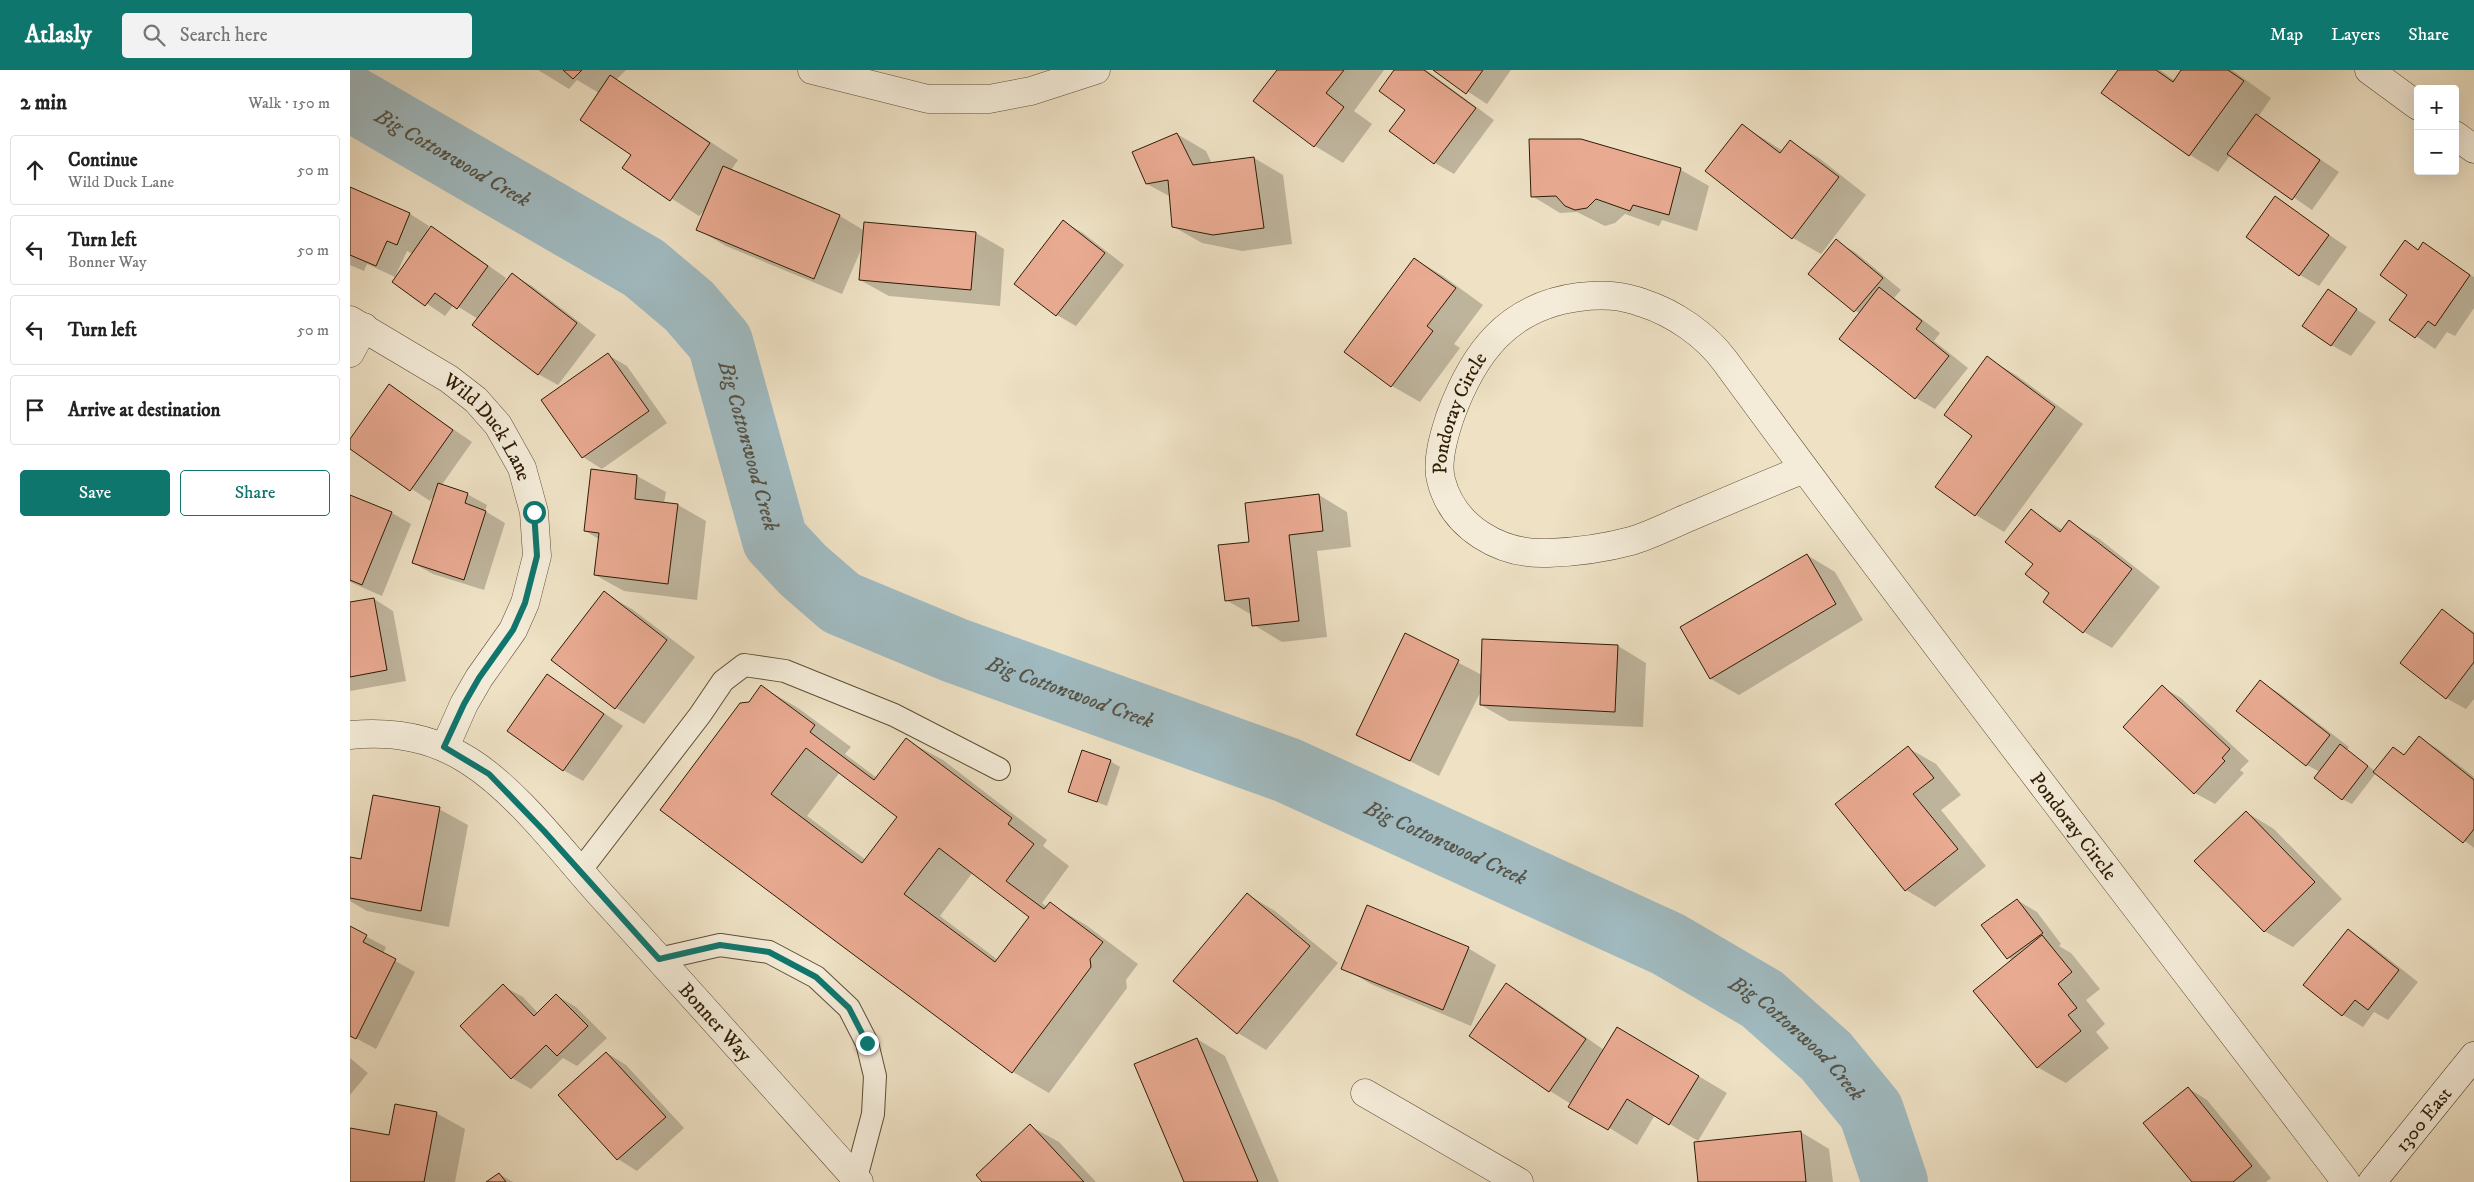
<!DOCTYPE html>
<html lang="en">
<head>
<meta charset="utf-8">
<style>
  :root { --surface:#fff; --page:#f2f2f2; --text:#222; --muted:#767676; --line:#e0e0e0; --accent:#0f766e }
  body { margin:0; font-family:"IM FELL DW Pica",serif; background:var(--page); color:var(--text) }
  .controls { position:absolute; right:15px; top:15px; display:grid; overflow:hidden; border-radius:5px; box-shadow:0 5px 20px #0002 }
  .controls button { width:45px; height:45px; display:grid; place-items:center; padding:0; border:0; border-bottom:1px solid var(--line); background:var(--surface); color:var(--text); font:25px sans-serif }
  .stop { position:absolute; width:15px; height:15px; margin:-11px; border:4px solid #0f766e; border-radius:50%; background:#fff }
  .stop.end { background:#0f766e; border-color:#fff; box-shadow:0 1px 5px #0008 }
  .list { margin:0; padding:0; list-style:none }
  h2 { display:flex; justify-content:space-between; align-items:center; height:65px; margin:0; padding:0 20px; font-size:21px }
  h2 small { font-size:16px; font-weight:400; color:var(--muted) }
  .list li { display:grid; grid-template-columns:32px 1fr auto; gap:15px; align-items:center; box-sizing:border-box; height:70px; margin:0 10px 10px; padding:0 10px; border:1px solid var(--line); border-radius:5px }
  .list b { display:block; font-size:19px; white-space:nowrap }
  .list p { margin:0; font-size:16px; white-space:nowrap; color:var(--muted) }
  .list em { font-size:16px; font-style:normal; color:var(--muted) }
  .actions { display:flex; gap:10px; padding:15px 20px }
  .actions a { flex:1; padding:11px 0; border:1px solid var(--accent); border-radius:5px; text-align:center; font-size:18px; color:var(--accent) }
  .actions .main { background:var(--accent); color:#fff }
  .icon { flex:none; width:28px; height:28px; fill:none; stroke:currentColor; stroke-width:2; stroke-linecap:round; stroke-linejoin:round }
  .map { position:relative; flex:none; width:2124px; height:1112px; overflow:hidden }
  header { display:flex; align-items:center; gap:30px; box-sizing:border-box; height:70px; padding:0 25px; background:var(--accent); color:#fff }
  header strong { font-size:24px }
  nav { display:flex; gap:28px; margin-inline-start:auto; font-size:18px }
  .search { width:350px; height:45px; background:var(--page); display:flex; align-items:center; gap:12px; box-sizing:border-box; padding:0 18px; border-radius:5px; color:var(--muted); font-size:19px }
  main { display:flex }
  aside { flex:1; background:var(--surface) }
  .map>svg:first-child { display:block }
</style>
</head>
<body>
<header>
<strong>Atlasly</strong>
<div class="search"><svg class="icon" aria-label="search" viewBox="0 0 24 24"><circle cx="10" cy="10" r="6"/><path d="M15 15l6 6"/></svg>Search here</div>
<nav><a>Map</a><a>Layers</a><a>Share</a></nav>
</header>
<main>
<aside>
<h2>2 min<small>Walk · 150 m</small></h2>
<ul class="list">
<li><svg class="icon" aria-label="ahead" viewBox="0 0 24 24"><path d="M12 20V5M6 11l6-6 6 6"/></svg><div><b>Continue</b><p>Wild Duck Lane</p></div><em>50 m</em></li>
<li><svg class="icon" aria-label="left" viewBox="0 0 24 24"><path d="M17 20v-9H6M10 6l-5 5 5 5"/></svg><div><b>Turn left</b><p>Bonner Way</p></div><em>50 m</em></li>
<li><svg class="icon" aria-label="left" viewBox="0 0 24 24"><path d="M17 20v-9H6M10 6l-5 5 5 5"/></svg><div><b>Turn left</b></div><em>50 m</em></li>
<li><svg class="icon" aria-label="arrive" viewBox="0 0 24 24"><path d="M6 21V4h12l-3 4 3 4H6"/></svg><div><b>Arrive at destination</b></div></li>
</ul>
<div class="actions"><a class="main">Save</a><a>Share</a></div>
</aside>
<div class="map">
<svg width="2124" height="1112" viewBox="0 0 2124 1112">
  <rect width="100%" height="100%" fill="#eee1c4"/>
  <filter id="stains"><feTurbulence type="fractalNoise" baseFrequency=".004" numOctaves="4"/><feColorMatrix values="0 0 0 0 .2 0 0 0 0 .09 0 0 0 0 .02 0 0 0 .5 -.17"/></filter>
  <radialGradient id="worn" r=".72"><stop offset=".6" stop-color="#630" stop-opacity="0"/><stop offset="1" stop-color="#630" stop-opacity=".3"/></radialGradient>
  <!-- shadow -->
  <path fill="#0003" fill-rule="evenodd" d="M 188,0 L 276,0 L 266,10 L 388,90 L 381,100 L 490,146 L 515,161 L 626,163 L 654,179 L 650,236 L 539,226 L 510,210 L 513,175 L 492,224 L 376,176 L 347,159 L 356,139 L 349,146 L 274,98 L 283,85 L 249,23 L 227,10 L 219,19 Z
    M 928,0 L 1034,0 L 1004,41 L 1022,54 L 993,93 L 965,76 L 905,31 Z
    M 1045,0 L 1076,0 L 1144,50 L 1104,104 L 1085,93 L 1041,61 L 1057,40 Z
    M 1085,0 L 1161,0 L 1137,34 Z
    M 1769,0 L 1810,0 L 1825,11 L 1833,0 L 1882,0 L 1921,28 L 1908,47 L 1989,102 L 1962,140 L 1881,84 L 1868,102 L 1840,85 L 1753,22 Z
    M 1392,55 L 1433,81 L 1440,72 L 1469,88 L 1516,125 L 1471,184 L 1443,168 Z
    M 827,64 L 856,81 L 862,94 L 904,88 L 933,105 L 942,174 L 892,181 L 852,173 L 824,157 L 821,127 L 797,114 Z
    M 1231,71 L 1331,100 L 1359,116 L 1347,161 L 1312,150 L 1309,156 L 1275,144 L 1265,153 L 1255,156 L 1227,142 L 1210,143 L 1182,126 Z
    M 0,118 L 60,144 L 79,156 L 76,164 L 82,158 L 101,169 L 156,208 L 148,221 L 149,222 L 163,205 L 182,216 L 246,265 L 208,315 L 188,304 L 128,249 L 104,234 L 95,246 L 44,211 L 63,184 L 57,181 L 45,207 L 17,194 L 14,201 L 0,195 Z
    M 1925,128 L 1997,177 L 1969,216 L 1950,205 Z
    M 714,152 L 733,163 L 774,195 L 726,256 L 707,245 L 666,213 Z
    M 1486,171 L 1505,182 L 1551,220 L 1544,228 L 1590,263 L 1584,271 L 1618,298 L 1585,339 L 1566,328 L 1510,244 L 1460,204 Z
    M 2055,172 L 2069,180 L 2073,174 L 2124,207 L 2124,238 L 2105,266 L 2097,262 L 2085,279 L 2041,249 L 2059,224 Z
    M 1065,189 L 1093,206 L 1133,235 L 1104,274 L 1110,278 L 1070,332 L 1042,316 Z
    M 1978,221 L 2026,252 L 2001,286 L 1981,275 Z
    M 258,285 L 277,296 L 317,353 L 252,399 L 233,387 L 193,331 Z
    M 1637,288 L 1666,305 L 1733,354 L 1654,462 L 1626,445 L 1586,417 L 1624,366 Z
    M 40,316 L 122,372 L 91,416 L 117,424 L 137,435 L 135,441 L 155,453 L 134,520 L 83,504 L 63,493 L 85,425 L 80,431 L 0,378 L 0,371 Z
    M 242,400 L 287,406 L 316,422 L 314,433 L 328,435 L 356,451 L 347,530 L 274,521 L 245,505 L 249,469 L 235,461 Z
    M 969,425 L 997,442 L 1001,477 L 967,481 L 977,567 L 932,572 L 904,555 L 902,545 L 876,530 L 901,473 Z
    M 0,426 L 42,443 L 61,454 L 32,526 L 0,512 Z
    M 1681,441 L 1713,460 L 1719,452 L 1748,468 L 1810,517 L 1762,578 L 1734,562 L 1701,523 Z
    M 1457,485 L 1485,502 L 1513,550 L 1389,625 L 1361,609 Z
    M 254,523 L 282,539 L 345,587 L 294,654 L 266,638 Z
    M 24,529 L 43,541 L 56,611 L 0,621 L 0,533 Z
    M 2092,541 L 2124,562 L 2124,629 L 2116,639 L 2096,628 Z
    M 1055,565 L 1132,605 L 1268,576 L 1296,593 L 1293,657 L 1159,651 L 1131,635 L 1132,619 L 1089,706 L 1007,664 Z
    M 198,605 L 273,656 L 233,711 L 213,700 Z
    M 1910,612 L 1929,623 L 1999,677 L 1997,680 L 2025,701 L 2043,679 L 2055,686 L 2069,668 L 2088,679 L 2124,707 L 2124,778 L 2026,703 L 2002,734 L 1992,729 L 1970,702 L 1957,695 Z
    M 412,617 L 448,638 L 501,677 L 495,684 L 527,708 L 556,670 L 593,690 L 697,770 L 693,776 L 719,796 L 692,833 L 697,837 L 700,834 L 736,855 L 788,894 L 776,910 L 777,918 L 699,1023 L 663,1002 L 312,740 ZM 490,702 L 549,747 L 516,790 L 457,746 ZM 623,802 L 681,846 L 648,890 L 590,846 Z
    M 1812,617 L 1831,628 L 1899,691 L 1890,700 L 1894,703 L 1865,734 L 1845,723 L 1775,657 Z
    M 1558,678 L 1586,694 L 1611,725 L 1591,740 L 1636,796 L 1585,837 L 1556,820 L 1487,735 Z
    M 760,691 L 770,697 L 757,736 L 720,722 Z
    M 89,739 L 118,755 L 99,857 L 17,841 L 0,831 L 0,788 L 12,790 Z
    M 1896,742 L 1924,759 L 1992,829 L 1943,877 L 1914,861 Z
    M 897,824 L 925,841 L 988,893 L 916,980 L 888,963 L 825,911 Z
    M 1667,830 L 1687,842 L 1711,874 L 1709,876 L 1721,883 L 1750,919 L 1736,930 L 1755,954 L 1746,962 L 1759,978 L 1716,1013 L 1687,997 L 1662,891 L 1633,855 Z
    M 0,858 L 36,877 L 33,884 L 65,902 L 26,979 L 0,965 Z
    M 1998,861 L 2017,872 L 2068,912 L 2038,950 L 2024,942 L 2013,957 L 1993,945 L 1955,915 Z
    M 1118,878 L 1146,895 L 1121,956 L 1021,914 L 993,898 Z
    M 1156,915 L 1184,931 L 1254,980 L 1296,975 L 1377,1023 L 1348,1071 L 1305,1045 L 1287,1075 L 1200,1021 Z
    M 153,916 L 173,927 L 188,943 L 206,925 L 226,937 L 257,968 L 227,996 L 213,988 L 181,1019 L 162,1008 Z
    M 847,969 L 875,986 L 929,1112 L 835,1112 Z
    M 257,983 L 276,995 L 334,1058 L 287,1101 L 268,1089 L 210,1025 Z
    M 0,988 L 18,1003 L 0,1025 Z
    M 1838,1018 L 1857,1030 L 1921,1108 L 1916,1112 L 1844,1112 Z
    M 86,1043 L 115,1059 L 105,1112 L 0,1112 L 0,1059 L 40,1066 Z
    M 680,1056 L 709,1072 L 746,1112 L 634,1112 Z
    M 1451,1062 L 1479,1079 L 1483,1112 L 1349,1112 Z
    M 149,1104 L 163,1112 L 138,1112 Z"/>
  <g fill="none" stroke-linecap="round" stroke-linejoin="round">
    <!-- river -->
    <path stroke="#a0bac0" stroke-width="66" id="s1" d="M 0,28 L 294,198 L 339,236 L 370,272 L 425,470 L 453,500 L 491,533 L 604,580 L 937,700 L 1318,874 L 1412,929 L 1476,986 L 1521,1041 L 1545,1112"/>
  </g>
  <!-- building -->
  <path fill="#e9aa92" stroke="#2e1c04" fill-rule="evenodd" d="M 213,0 L 232,0 L 223,9 Z
    M 927,0 L 994,0 L 976,23 L 994,37 L 964,77 L 903,31 Z
    M 1044,0 L 1074,0 L 1126,38 L 1084,94 L 1039,61 L 1055,40 L 1029,21 Z
    M 1083,0 L 1133,0 L 1116,24 Z
    M 1768,0 L 1806,0 L 1823,12 L 1831,0 L 1878,0 L 1894,11 L 1839,86 L 1751,23 Z
    M 260,5 L 360,73 L 320,131 L 272,98 L 281,85 L 230,50 Z
    M 1906,44 L 1970,90 L 1942,130 L 1877,84 Z
    M 1392,54 L 1430,83 L 1440,70 L 1489,107 L 1442,169 L 1355,101 Z
    M 827,63 L 843,95 L 904,87 L 914,158 L 863,165 L 822,157 L 818,110 L 796,114 L 782,82 Z
    M 1179,69 L 1231,69 L 1331,98 L 1319,145 L 1283,135 L 1280,141 L 1246,129 L 1237,138 L 1225,140 L 1215,136 L 1206,126 L 1181,127 Z
    M 373,96 L 490,145 L 464,209 L 346,160 Z
    M 0,117 L 60,143 L 47,175 L 37,171 L 26,196 L 0,185 Z
    M 1925,126 L 1979,165 L 1949,206 L 1896,167 Z
    M 713,150 L 755,183 L 706,246 L 664,214 Z
    M 514,152 L 626,162 L 621,220 L 509,210 Z
    M 81,156 L 138,196 L 107,239 L 85,223 L 75,236 L 42,212 Z
    M 1486,169 L 1533,208 L 1504,242 L 1458,204 Z
    M 2055,170 L 2068,180 L 2073,172 L 2120,205 L 2085,256 L 2078,251 L 2065,268 L 2039,250 L 2057,225 L 2030,205 Z
    M 1064,188 L 1106,218 L 1077,256 L 1083,261 L 1041,317 L 994,282 Z
    M 162,203 L 227,253 L 188,305 L 122,255 Z
    M 1529,217 L 1572,251 L 1566,259 L 1599,286 L 1565,329 L 1489,269 Z
    M 1978,219 L 2007,239 L 1981,276 L 1952,256 Z
    M 258,283 L 299,341 L 232,388 L 191,330 Z
    M 1637,286 L 1705,337 L 1625,446 L 1585,417 L 1622,366 L 1594,345 Z
    M 39,314 L 103,360 L 60,421 L 0,379 L 0,369 Z
    M 241,399 L 287,405 L 285,429 L 328,434 L 318,514 L 244,505 L 249,463 L 234,461 Z
    M 88,413 L 118,423 L 115,433 L 136,441 L 114,510 L 62,493 Z
    M 969,424 L 973,461 L 939,465 L 949,551 L 902,556 L 899,528 L 875,531 L 868,475 L 899,472 L 895,433 Z
    M 0,425 L 42,442 L 12,515 L 0,510 Z
    M 1681,439 L 1710,462 L 1719,450 L 1782,499 L 1733,563 L 1693,532 L 1699,523 L 1675,504 L 1683,494 L 1655,472 Z
    M 1457,484 L 1486,534 L 1360,609 L 1330,557 Z
    M 254,521 L 317,570 L 265,639 L 201,590 Z
    M 24,528 L 37,600 L 0,607 L 0,532 Z
    M 2092,539 L 2124,564 L 2124,592 L 2096,629 L 2050,593 Z
    M 1055,563 L 1109,590 L 1060,691 L 1006,665 Z
    M 1132,569 L 1268,575 L 1265,642 L 1130,635 Z
    M 197,604 L 254,644 L 213,701 L 157,661 Z
    M 1910,610 L 1980,665 L 1956,696 L 1886,641 Z
    M 411,615 L 465,655 L 460,662 L 524,710 L 556,668 L 662,748 L 658,754 L 684,774 L 656,811 L 694,839 L 700,832 L 753,872 L 740,889 L 741,897 L 662,1003 L 310,740 L 390,633 L 399,632 ZM 456,678 L 547,747 L 512,793 L 421,724 ZM 589,778 L 679,847 L 645,892 L 554,824 Z
    M 1812,615 L 1880,679 L 1872,688 L 1875,691 L 1844,724 L 1773,657 Z
    M 2069,666 L 2124,710 L 2124,759 L 2113,773 L 2023,702 L 2043,677 L 2054,685 Z
    M 1990,674 L 2018,696 L 1992,730 L 1964,708 Z
    M 1558,676 L 1584,708 L 1563,724 L 1608,779 L 1555,821 L 1485,734 Z
    M 732,680 L 761,690 L 747,732 L 718,722 Z
    M 23,725 L 90,737 L 71,841 L 0,828 L 0,787 L 11,789 Z
    M 1896,741 L 1965,812 L 1914,862 L 1844,791 Z
    M 897,823 L 960,876 L 887,964 L 823,911 Z
    M 1667,829 L 1693,863 L 1657,889 L 1631,855 Z
    M 1017,835 L 1119,877 L 1093,940 L 991,899 Z
    M 0,856 L 17,865 L 13,872 L 46,889 L 6,969 L 0,966 Z
    M 1998,859 L 2049,900 L 2018,940 L 2005,930 L 1992,946 L 1953,915 Z
    M 1692,865 L 1722,902 L 1708,914 L 1727,938 L 1718,945 L 1731,961 L 1687,998 L 1623,921 Z
    M 1156,913 L 1236,969 L 1199,1022 L 1119,966 Z
    M 153,914 L 184,946 L 206,924 L 238,956 L 207,986 L 196,975 L 161,1009 L 110,956 Z
    M 1267,957 L 1349,1006 L 1319,1055 L 1277,1029 L 1258,1060 L 1218,1037 Z
    M 847,968 L 908,1112 L 834,1112 L 784,994 Z
    M 256,982 L 316,1047 L 267,1090 L 208,1025 Z
    M 1838,1017 L 1902,1096 L 1883,1112 L 1842,1112 L 1793,1053 Z
    M 45,1034 L 87,1042 L 74,1112 L 0,1112 L 0,1058 L 39,1065 Z
    M 680,1054 L 734,1112 L 632,1112 L 626,1105 Z
    M 1451,1061 L 1456,1112 L 1348,1112 L 1344,1072 Z
    M 149,1103 L 156,1112 L 136,1112 Z"/>
  <g fill="none" stroke-linecap="round" stroke-linejoin="round">
    <defs>
      <path id="lane" d="M 230,801 L 350,645 L 373,611 L 394,595 L 435,601 L 544,645 L 649,699
        M 309,889 L 370,875 L 419,882 L 466,907 L 499,938 L 517,973 L 525,1006 L 523,1044 L 506,1108"/>
      <g id="street">
        <path d="M 462,0 L 578,29 L 639,29 L 681,21 L 746,0"/>
        <path d="M 2019,0 L 2068,36"/>
        <path d="M 2105,65 L 2124,79"/>
        <path id="s2" d="M 0,250 L 99,309 L 126,330 L 148,355 L 172,398 L 184,442 L 187,486 L 175,533 L 163,560 L 129,608 L 114,634 L 95,677"/>
        <path d="M 0,283 L 14,257"/>
        <path id="s3" d="M 1454,399 C 1417,414 1379,430 1342,446 C 1322,454 1302,465 1281,471 C 1255,478 1226,482 1198,483 C 1151,485 1103,458 1091,410 C 1086,391 1094,365 1100,347 C 1123,283 1158,236 1229,227 C 1252,224 1271,225 1293,233 C 1324,243 1356,265 1375,291 C 1578,568 1788,839 1996,1112"/>
        <path id="s4" d="M 0,665 C 43,661 82,667 119,691 C 168,722 212,782 251,825 C 338,920 423,1016 509,1112"/>
        <path d="M 1015,1023 L 1169,1112"/>
      </g>
      <g id="secondary">
        <path id="s5" d="M 2022,1112 L 2124,986"/>
      </g>
    </defs>
    <!-- lane casing -->
    <use href="#lane" stroke="#5e4d34" stroke-width="24"/>
    <!-- street casing -->
    <use href="#street" stroke="#5e4d34" stroke-width="29"/>
    <!-- secondary casing -->
    <use href="#secondary" stroke="#2e1c04" stroke-width="29"/>
    <!-- lane -->
    <use href="#lane" stroke="#f4ecd9" stroke-width="22"/>
    <!-- street -->
    <use href="#street" stroke="#f4ecd9" stroke-width="28"/>
    <!-- secondary -->
    <use href="#secondary" stroke="#f4ecd9" stroke-width="28"/>
  </g>
  <g fill="none" stroke-linecap="round" stroke-linejoin="round">
    <!-- route -->
    <path stroke="#0f766e" stroke-width="6" d="M 184,442 L 187,486 L 175,533 L 163,560 L 129,608 L 114,634 L 94,677 L 139,704 L 194,761 L 309,889 L 370,875 L 419,882 L 466,907 L 499,938 L 517,973"/>
  </g>
  <g text-anchor="middle" stroke-width="4" stroke-linejoin="round" paint-order="stroke">
    <!-- street labels -->
    <g font-size="20" fill="#2e1c04" stroke="#f4ecd9">
      <text dy="7" stroke="none"><textPath href="#s3" startOffset="482">Pondoray Circle</textPath></text>
      <text dy="7" stroke="none"><textPath href="#s2" startOffset="178">Wild Duck Lane</textPath></text>
      <text dy="7" stroke="none"><textPath href="#s3" startOffset="1411">Pondoray Circle</textPath></text>
      <text dy="7" stroke="none"><textPath href="#s4" startOffset="484">Bonner Way</textPath></text>
      <text dy="7" stroke="none"><textPath href="#s5" startOffset="81">1300 East</textPath></text>
    </g>
    <!-- water labels -->
    <g font-size="21" font-style="italic" fill="#565346" stroke="#f4ecd9">
      <text dy="7" stroke="none"><textPath href="#s1" startOffset="119">Big Cottonwood Creek</textPath></text>
      <text dy="7" stroke="none"><textPath href="#s1" startOffset="554">Big Cottonwood Creek</textPath></text>
      <text dy="7" stroke="none"><textPath href="#s1" startOffset="989">Big Cottonwood Creek</textPath></text>
      <text dy="7" stroke="none"><textPath href="#s1" startOffset="1394">Big Cottonwood Creek</textPath></text>
      <text dy="7" stroke="none"><textPath href="#s1" startOffset="1799">Big Cottonwood Creek</textPath></text>
    </g>
  </g>
  <rect width="100%" height="100%" filter="url(#stains)"/>
  <rect width="100%" height="100%" fill="url(#worn)"/>
</svg>
<div class="controls">
<button>+</button>
<button>−</button>
</div>
<div class="stop" style="left:184px;top:442px"></div>
<div class="stop end" style="left:517px;top:973px"></div>
</div>
</main>
</body>
</html>
